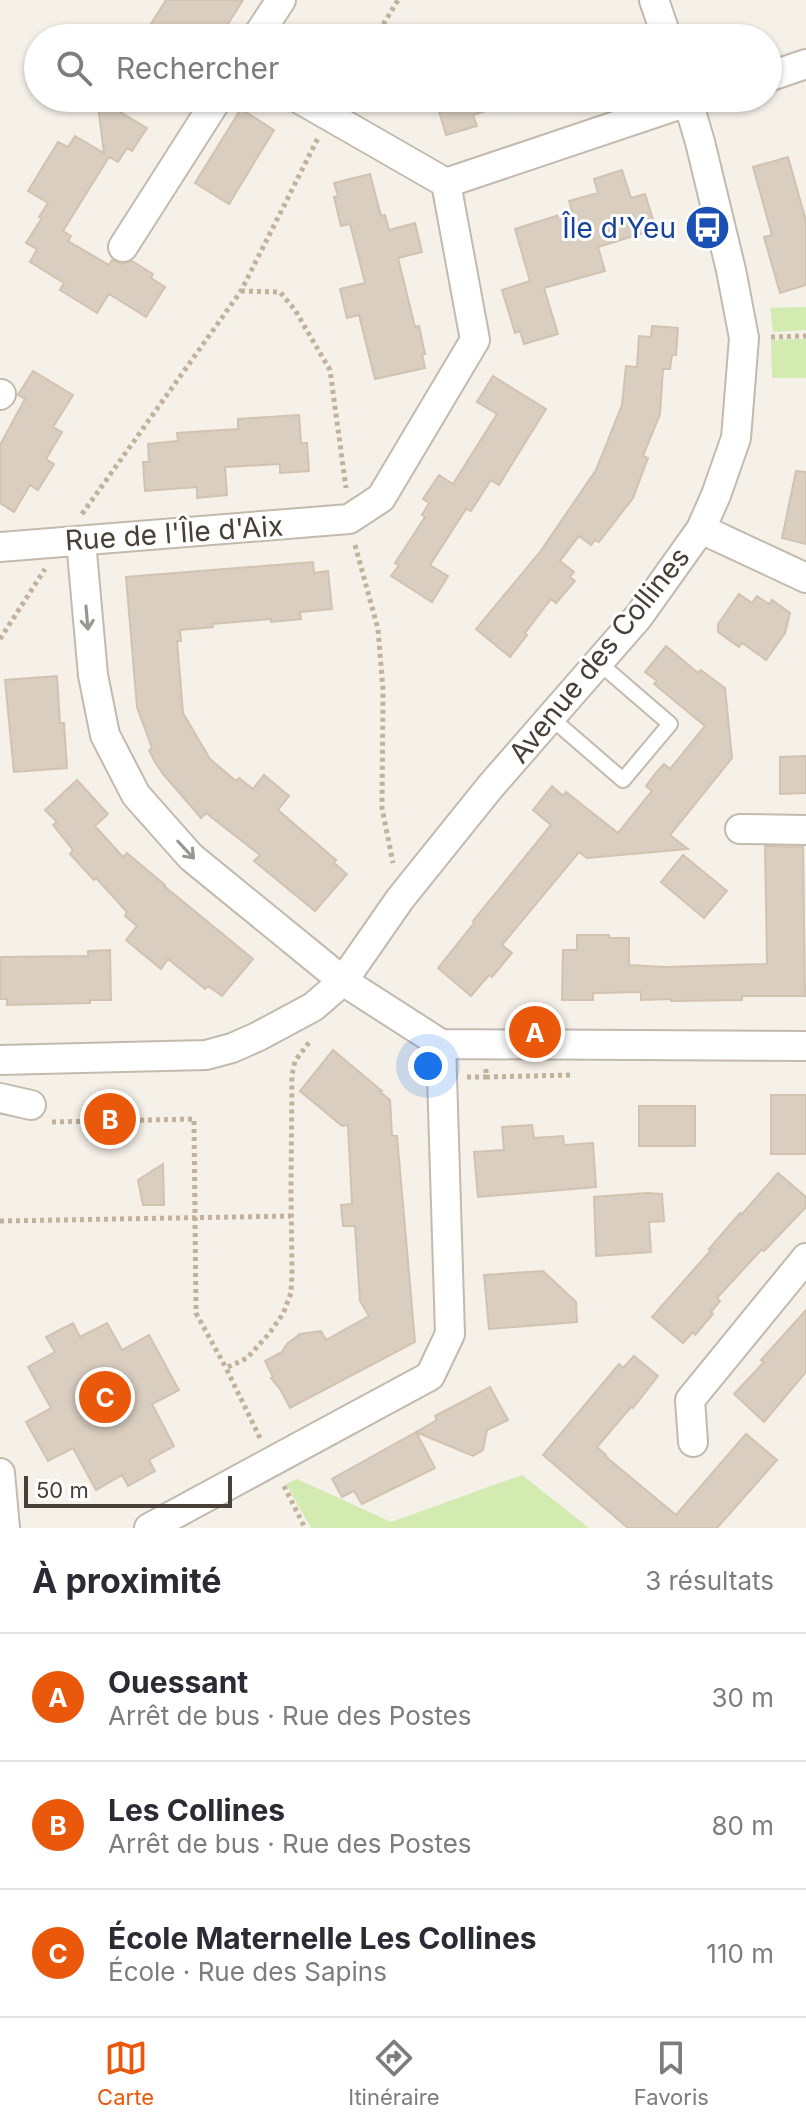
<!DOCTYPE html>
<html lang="fr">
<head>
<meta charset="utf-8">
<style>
  :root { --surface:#fff; --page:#f2f2f3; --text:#2b2b33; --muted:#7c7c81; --line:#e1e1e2; --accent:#ea580c }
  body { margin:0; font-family:Inter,sans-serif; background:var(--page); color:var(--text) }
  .scale { position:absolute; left:24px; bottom:20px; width:208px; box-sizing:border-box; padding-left:8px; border:4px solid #484037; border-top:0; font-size:22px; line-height:28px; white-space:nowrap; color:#484037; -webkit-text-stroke:6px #fff; paint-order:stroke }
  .you { position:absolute; left:428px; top:1066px; width:28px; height:28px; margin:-20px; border:6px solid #fff; border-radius:50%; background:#1a73e8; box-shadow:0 0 0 12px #1a73e833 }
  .badge { display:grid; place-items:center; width:52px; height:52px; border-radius:50%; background:var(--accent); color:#fff; font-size:26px; font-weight:700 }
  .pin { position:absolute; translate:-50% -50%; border:4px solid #fff; box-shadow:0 2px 8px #0006 }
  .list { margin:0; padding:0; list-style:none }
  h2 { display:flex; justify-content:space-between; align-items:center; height:104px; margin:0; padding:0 32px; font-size:34px }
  h2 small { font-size:26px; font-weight:400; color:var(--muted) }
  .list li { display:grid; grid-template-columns:52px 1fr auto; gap:24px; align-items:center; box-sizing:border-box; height:128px; padding:0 32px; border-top:2px solid var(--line) }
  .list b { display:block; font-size:30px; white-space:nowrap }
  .list p { margin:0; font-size:26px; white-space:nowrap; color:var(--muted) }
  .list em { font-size:26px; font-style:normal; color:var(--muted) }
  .icon { flex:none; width:44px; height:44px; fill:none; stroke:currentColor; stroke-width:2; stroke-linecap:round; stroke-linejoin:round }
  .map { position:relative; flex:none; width:806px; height:1528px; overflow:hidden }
  .search { position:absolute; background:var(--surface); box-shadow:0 2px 6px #0004; left:24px; right:24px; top:24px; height:88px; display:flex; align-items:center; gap:20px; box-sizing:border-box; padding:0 28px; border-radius:44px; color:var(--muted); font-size:30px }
  .sheet { height:488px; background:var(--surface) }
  nav { display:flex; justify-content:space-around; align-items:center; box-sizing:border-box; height:112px; border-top:2px solid var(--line); background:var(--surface); font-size:22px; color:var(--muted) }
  nav a { display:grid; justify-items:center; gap:4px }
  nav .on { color:var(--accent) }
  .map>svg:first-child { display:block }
</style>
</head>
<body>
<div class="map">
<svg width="806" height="1528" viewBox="0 0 806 1528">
  <rect width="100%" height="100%" fill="#f5f0e8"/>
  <!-- green -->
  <path fill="#d3eab0" d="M 806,307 L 806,330 L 773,332 L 770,308 Z
    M 806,339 L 806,378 L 772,378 L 771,340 Z
    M 522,1475 L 589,1528 L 311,1528 L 286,1484 L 297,1479 L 391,1522 Z"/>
  <!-- building -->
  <path fill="#dacec0" stroke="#d2c3b0" stroke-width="2" d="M 166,0 L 243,0 L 219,38 L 142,38 Z
    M 97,98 L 147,128 L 132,151 L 127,148 L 118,162 L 109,157 L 63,231 L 71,236 L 68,241 L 109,265 L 112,260 L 121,264 L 132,261 L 153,274 L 151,278 L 165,287 L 146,317 L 109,294 L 97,313 L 60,290 L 64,283 L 30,262 L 37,249 L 26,243 L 42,218 L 39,217 L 48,203 L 28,191 L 58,142 L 68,147 L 75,136 L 104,153 Z
    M 435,98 L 511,98 L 512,103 L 473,115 L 477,126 L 446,135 Z
    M 241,109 L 274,130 L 229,204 L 195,183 Z
    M 788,157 L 806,221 L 806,285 L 780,293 L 764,237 L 772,235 L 753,167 Z
    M 622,170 L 631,198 L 645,194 L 656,229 L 598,247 L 605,271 L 544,288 L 558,334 L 524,344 L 520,331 L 515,333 L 502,290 L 530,281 L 515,229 L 572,211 L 569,201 L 598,193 L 594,179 Z
    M 370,174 L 381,216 L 385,215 L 389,230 L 415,223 L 422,252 L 398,258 L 415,327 L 419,326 L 425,354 L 422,354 L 425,368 L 375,379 L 359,315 L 347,318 L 340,289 L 365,283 L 350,224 L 341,226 L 334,197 L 338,196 L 334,183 Z
    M 652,326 L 678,328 L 676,355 L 672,355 L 670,369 L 663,369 L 660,414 L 643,456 L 648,458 L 633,498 L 599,542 L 595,540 L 591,545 L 579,536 L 560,561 L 574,572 L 570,577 L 575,581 L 556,603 L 551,599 L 525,633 L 527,635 L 510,657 L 476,629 L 540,552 L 596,470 L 622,405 L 626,366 L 637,367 L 639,336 L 651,337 Z
    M 33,371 L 73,395 L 53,427 L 62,432 L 46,459 L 54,464 L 38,490 L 30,485 L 14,512 L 0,503 L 0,445 L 25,399 L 18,395 Z
    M 493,376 L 546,409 L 499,485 L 491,480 L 471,511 L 466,509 L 430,565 L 448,576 L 432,602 L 391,576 L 399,565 L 395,563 L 425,517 L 422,515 L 429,503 L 423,499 L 439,475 L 453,484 L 497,414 L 477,402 Z
    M 299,415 L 301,443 L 307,443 L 309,471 L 280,473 L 280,464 L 225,467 L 227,495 L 197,498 L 197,487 L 145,491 L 143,462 L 149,462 L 148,444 L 178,441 L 177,433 L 238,429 L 238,419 Z
    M 796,471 L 806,472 L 806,544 L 782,538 Z
    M 313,562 L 314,573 L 328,571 L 332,609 L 300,612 L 301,619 L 271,622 L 271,619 L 212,624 L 213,627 L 180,630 L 181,641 L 177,641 L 183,713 L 210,759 L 236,781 L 239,778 L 253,789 L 264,775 L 289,796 L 278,810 L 336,860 L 334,863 L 347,874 L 315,911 L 254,861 L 260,855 L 206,813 L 201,818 L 163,774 L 155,762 L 149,750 L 152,748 L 137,707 L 126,577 Z
    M 739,594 L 752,603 L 757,596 L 769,604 L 772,600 L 790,613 L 785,633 L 766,660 L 742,643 L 739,647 L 718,632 L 718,624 Z
    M 666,646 L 698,673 L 701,670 L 725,688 L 732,758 L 670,835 L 688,849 L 587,858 L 579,852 L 502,945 L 512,953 L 492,977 L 489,975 L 471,996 L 438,968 L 474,923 L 473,921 L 551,825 L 533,810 L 552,786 L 563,796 L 566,792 L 618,833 L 652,791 L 646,786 L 655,774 L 664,764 L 670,769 L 705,726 L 654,684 L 657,681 L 645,672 Z
    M 57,676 L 60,723 L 64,723 L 67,768 L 14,772 L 5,680 Z
    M 806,756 L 806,793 L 780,794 L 780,757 Z
    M 77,780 L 108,814 L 95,826 L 123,857 L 127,853 L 165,885 L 164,886 L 253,959 L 222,996 L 208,986 L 205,989 L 168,959 L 161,969 L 126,940 L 137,926 L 125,916 L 127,912 L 96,878 L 94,880 L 70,854 L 73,850 L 53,825 L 57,822 L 45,810 Z
    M 765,846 L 803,847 L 805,996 L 742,996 L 742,1000 L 671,1001 L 671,999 L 641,1000 L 641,992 L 593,993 L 593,1000 L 562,1000 L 563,950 L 577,950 L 577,935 L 609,935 L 609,938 L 629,938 L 629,965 L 665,967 L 767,964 Z
    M 683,855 L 727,891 L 704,918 L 661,882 Z
    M 110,950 L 111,1000 L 90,1000 L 90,1003 L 7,1005 L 7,999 L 0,999 L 0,957 L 88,956 L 88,951 Z
    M 333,1050 L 382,1091 L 380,1092 L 390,1100 L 392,1136 L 397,1136 L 415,1342 L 290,1408 L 280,1389 L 271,1378 L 273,1377 L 265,1361 L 282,1352 L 287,1344 L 300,1334 L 321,1331 L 326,1340 L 369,1316 L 360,1301 L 355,1226 L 343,1226 L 341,1205 L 352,1204 L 348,1125 L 342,1126 L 300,1091 Z
    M 771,1095 L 806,1095 L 806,1154 L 771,1154 Z
    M 639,1106 L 695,1106 L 695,1146 L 639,1146 Z
    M 532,1125 L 534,1138 L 563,1136 L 564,1145 L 593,1143 L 596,1187 L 478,1197 L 474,1152 L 504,1150 L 502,1127 Z
    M 163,1164 L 164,1205 L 143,1205 L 138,1180 Z
    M 778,1173 L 806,1197 L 806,1207 L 764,1251 L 762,1249 L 717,1298 L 720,1301 L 711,1312 L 713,1314 L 695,1335 L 693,1332 L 683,1343 L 652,1317 L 712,1249 L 709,1249 L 740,1213 L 742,1214 Z
    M 647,1193 L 662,1194 L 664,1221 L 649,1222 L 651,1252 L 596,1256 L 594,1197 Z
    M 543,1271 L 576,1302 L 577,1322 L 489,1329 L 484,1275 Z
    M 806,1310 L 806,1372 L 764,1422 L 734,1394 L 764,1362 L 761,1360 Z
    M 73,1323 L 80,1337 L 107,1323 L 122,1350 L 149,1335 L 179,1390 L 152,1404 L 174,1446 L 149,1460 L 155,1471 L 128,1486 L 122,1475 L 96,1490 L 73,1448 L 48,1461 L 26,1422 L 51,1408 L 28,1367 L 55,1352 L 46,1337 Z
    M 634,1356 L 658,1376 L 633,1408 L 631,1407 L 597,1447 L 606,1455 L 605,1456 L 676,1515 L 746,1434 L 777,1460 L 717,1528 L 628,1528 L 543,1455 L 619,1364 L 623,1368 Z
    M 490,1387 L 508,1420 L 487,1430 L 483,1450 L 473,1456 L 416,1432 L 437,1420 L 435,1416 Z
    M 416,1432 L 435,1468 L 362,1504 L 354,1491 L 342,1497 L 332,1479 Z"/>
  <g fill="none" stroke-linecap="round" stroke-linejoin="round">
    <defs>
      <path id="lane" d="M 550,717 L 623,780 L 670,724 L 598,662"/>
      <path id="street" d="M 654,0 L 667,38
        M 256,38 L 281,0
        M 768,77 L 806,64
        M 298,98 L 446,183
        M 123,247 L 218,98
        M 0,395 L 1,394
        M 701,529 L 806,578
        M 81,541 L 93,675 L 105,735 L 136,795 L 191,857 L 343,981 L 441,1044 L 806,1046
        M 0,547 L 349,519 L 381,498 L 475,340 L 446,183 L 699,98
        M 740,829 L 806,830
        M 0,1060 L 206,1055 L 232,1048 L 259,1036 L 313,1007 L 343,981 L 400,899 L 490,787 L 639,616 L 701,529 L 716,495 L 736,438 L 744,338 L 731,270 L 700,142 L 687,98
        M 0,1098 L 31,1105
        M 693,1442 L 690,1400 L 806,1258
        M 0,1473 L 5,1528
        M 149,1528 L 430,1376 L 450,1334 L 441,1044"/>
    </defs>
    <!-- lane casing -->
    <use href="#lane" stroke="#c3baad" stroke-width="18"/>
    <!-- street casing -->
    <use href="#street" stroke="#c3baad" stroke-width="32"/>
    <!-- path -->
    <path stroke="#c3b29b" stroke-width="5" stroke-dasharray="4 4" stroke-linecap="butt" d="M 375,38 L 398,0
      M 241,291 L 280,292 L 295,310 L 330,370 L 346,488
      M 771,337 L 806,336
      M 82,514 L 241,291 L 318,138
      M 355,545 L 378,629 L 383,690 L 382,808 L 393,863
      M 0,639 L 45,569
      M 486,1069 L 486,1077 L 573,1075
      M 467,1077 L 486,1077
      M 52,1122 L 194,1119 L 196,1313 L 226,1368
      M 0,1221 L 291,1216
      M 260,1438 L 226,1368 L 247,1358 L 268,1335 L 283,1314 L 291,1293 L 292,1272 L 291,1191 L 292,1075 L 295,1061 L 310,1041
      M 284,1486 L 305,1528"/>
    <!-- lane -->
    <use href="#lane" stroke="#fff" stroke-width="14"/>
    <!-- street -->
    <use href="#street" stroke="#fff" stroke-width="28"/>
  </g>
  <!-- one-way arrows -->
  <defs><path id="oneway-shaft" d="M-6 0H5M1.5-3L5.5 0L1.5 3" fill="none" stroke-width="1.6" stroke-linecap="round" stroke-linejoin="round" transform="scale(2)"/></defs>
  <g stroke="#9a9691">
    <use href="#oneway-shaft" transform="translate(87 618) rotate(85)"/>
    <use href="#oneway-shaft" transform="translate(186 850) rotate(47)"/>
  </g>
  <!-- icons -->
  <defs>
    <symbol id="bus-disc" viewBox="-11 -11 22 22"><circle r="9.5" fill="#1a4fb4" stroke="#fff"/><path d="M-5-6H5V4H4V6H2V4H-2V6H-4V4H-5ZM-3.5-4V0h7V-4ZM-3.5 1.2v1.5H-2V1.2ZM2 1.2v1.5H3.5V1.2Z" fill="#fff"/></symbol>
  </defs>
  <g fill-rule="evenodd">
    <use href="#bus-disc" x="682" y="202" width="51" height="51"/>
  </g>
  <g text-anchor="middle" stroke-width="6" stroke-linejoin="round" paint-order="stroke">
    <!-- transit labels -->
    <g font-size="28" fill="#164399" stroke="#fff" text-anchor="end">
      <text x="676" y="238">Île d'Yeu</text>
    </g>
    <!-- street labels -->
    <g font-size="28" fill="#484037" stroke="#fff">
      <text transform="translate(174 533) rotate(-4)" y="10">Rue de l'Île d'Aix</text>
      <text transform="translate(599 655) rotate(-51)" y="10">Avenue des Collines</text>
    </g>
  </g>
</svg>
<div class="scale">50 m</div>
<div class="you"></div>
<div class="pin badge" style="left:535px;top:1032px">A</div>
<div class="pin badge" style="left:110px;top:1119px">B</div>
<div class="pin badge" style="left:105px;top:1397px">C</div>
<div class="search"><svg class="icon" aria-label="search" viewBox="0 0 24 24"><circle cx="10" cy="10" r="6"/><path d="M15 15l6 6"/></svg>Rechercher</div>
</div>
<section class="sheet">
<h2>À proximité<small>3 résultats</small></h2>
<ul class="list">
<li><span class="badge">A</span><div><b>Ouessant</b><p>Arrêt de bus · Rue des Postes</p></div><em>30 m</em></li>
<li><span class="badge">B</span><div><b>Les Collines</b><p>Arrêt de bus · Rue des Postes</p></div><em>80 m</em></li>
<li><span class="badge">C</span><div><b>École Maternelle Les Collines</b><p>École · Rue des Sapins</p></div><em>110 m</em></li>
</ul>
</section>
<nav>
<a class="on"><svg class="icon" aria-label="map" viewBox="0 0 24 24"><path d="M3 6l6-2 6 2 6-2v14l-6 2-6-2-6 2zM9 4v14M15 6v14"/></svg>Carte</a>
<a><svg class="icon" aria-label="directions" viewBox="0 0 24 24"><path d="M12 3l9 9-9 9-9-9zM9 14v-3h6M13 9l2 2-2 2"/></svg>Itinéraire</a>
<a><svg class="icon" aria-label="saved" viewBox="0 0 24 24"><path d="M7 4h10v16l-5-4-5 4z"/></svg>Favoris</a>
</nav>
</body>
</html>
